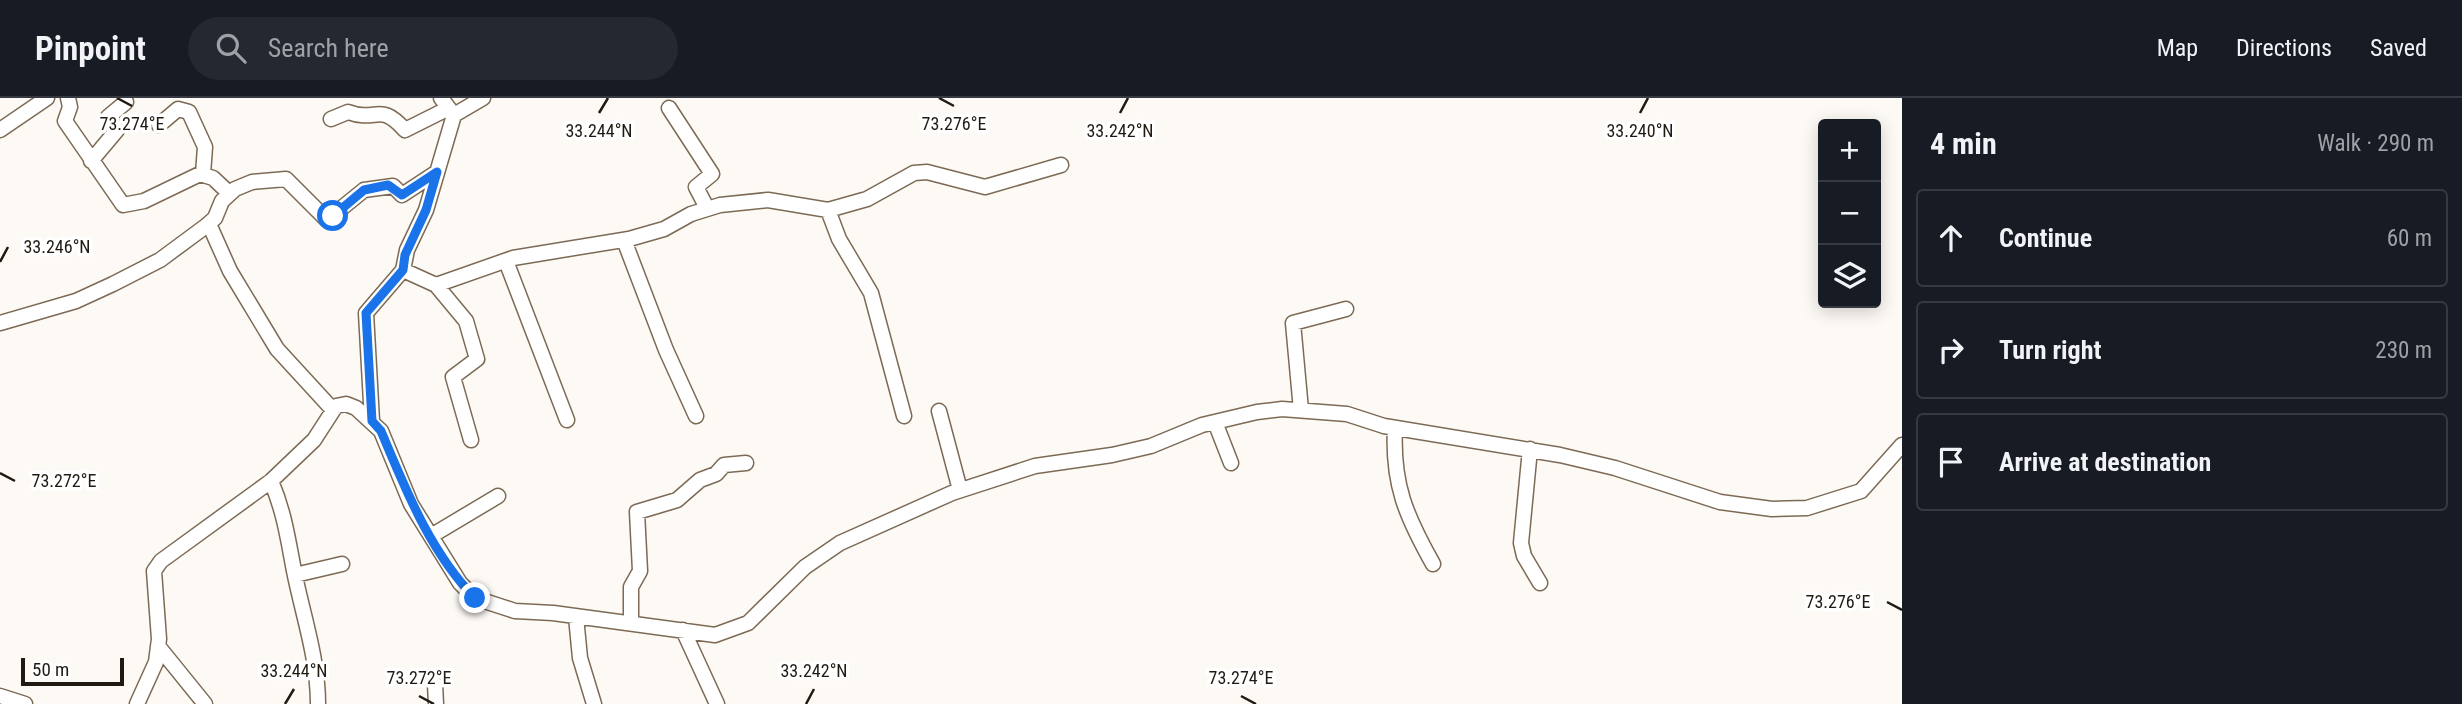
<!DOCTYPE html>
<html lang="en">
<head>
<meta charset="utf-8">
<style>
  :root { --surface:#171b24; --page:#242831; --text:#f1f3f6; --muted:#9ea1a6; --line:#363941 }
  body { margin:0; font-family:"Roboto Condensed",sans-serif; background:var(--page); color:var(--text) }
  .controls { position:absolute; right:21px; top:21px; display:grid; overflow:hidden; border-radius:7px; box-shadow:0 4px 18px #0003 }
  .controls button { width:63px; height:63px; display:grid; place-items:center; padding:0; border:0; border-bottom:2px solid var(--line); background:var(--surface); color:var(--text); font:35px sans-serif }
  .scale { position:absolute; left:21px; bottom:18px; width:103px; box-sizing:border-box; padding-left:7px; border:4px solid #211a12; border-top:0; font-size:19px; line-height:24px; white-space:nowrap; color:#211a12; -webkit-text-stroke:5px #fff; paint-order:stroke }
  .stop { position:absolute; width:21px; height:21px; margin:-16px; border:5px solid #1a73e8; border-radius:50%; background:#fff }
  .stop.end { background:#1a73e8; border-color:#fff; box-shadow:0 2px 7px #0008 }
  .list { margin:0; padding:0; list-style:none }
  h2 { display:flex; justify-content:space-between; align-items:center; height:91px; margin:0; padding:0 28px; font-size:30px }
  h2 small { font-size:23px; font-weight:400; color:var(--muted) }
  .list li { display:grid; grid-template-columns:46px 1fr auto; gap:21px; align-items:center; box-sizing:border-box; height:98px; margin:0 14px 14px; padding:0 14px; border:2px solid var(--line); border-radius:7px }
  .list b { display:block; font-size:26px; white-space:nowrap }
  .list em { font-size:23px; font-style:normal; color:var(--muted) }
  .icon { flex:none; width:38px; height:38px; fill:none; stroke:currentColor; stroke-width:2; stroke-linecap:round; stroke-linejoin:round }
  .map { position:relative; flex:none; width:1902px; height:606px; overflow:hidden }
  header { display:flex; align-items:center; gap:42px; box-sizing:border-box; height:98px; padding:0 35px; background:var(--surface); border-bottom:2px solid var(--line) }
  header strong { font-size:33px }
  nav { display:flex; gap:38px; margin-inline-start:auto; font-size:24px }
  .search { width:490px; height:63px; background:var(--page); display:flex; align-items:center; gap:18px; box-sizing:border-box; padding:0 24px; border-radius:38px; color:var(--muted); font-size:26px }
  main { display:flex }
  aside { flex:1; background:var(--surface) }
  .map>svg:first-child { display:block }
</style>
</head>
<body>
<header>
<strong>Pinpoint</strong>
<div class="search"><svg class="icon" aria-label="search" viewBox="0 0 24 24"><circle cx="10" cy="10" r="6"/><path d="M15 15l6 6"/></svg>Search here</div>
<nav><a>Map</a><a>Directions</a><a>Saved</a></nav>
</header>
<main>
<div class="map">
<svg width="1902" height="606" viewBox="0 0 1902 606">
  <rect width="100%" height="100%" fill="#fdf9f4"/>
  <g fill="none" stroke-linecap="round" stroke-linejoin="round">
    <defs>
      <path id="street" d="M 68,0 L 70,9 L 65,23 L 123,107 L 144,103 L 200,76 L 213,80 L 229,95
        M 441,0 L 454,17 L 483,0
        M 669,10 L 712,76 L 696,89 L 707,110
        M 331,21 L 348,14 C 378,25 379,3 405,32 L 447,11
        M 159,27 L 178,11 L 189,14 L 205,49 L 203,76
        M 0,32 L 47,0
        M 91,63 L 117,32 L 108,19 L 126,4
        M 828,112 L 839,141 L 871,195 L 904,318
        M 209,126 L 230,173 L 277,251 L 333,312
        M 624,142 L 666,252 L 696,318
        M 506,163 L 567,322
        M 403,172 L 407,152 L 426,112 L 454,17
        M 436,187 L 466,223 L 477,261 L 453,279 L 471,342
        M 0,225 L 76,203 L 113,186 L 160,162 L 206,128 L 215,120 L 222,103 L 235,91 L 252,84 L 286,81 L 327,122 L 364,92 L 393,88 L 402,97 L 437,74
        M 1301,312 L 1293,225 L 1346,211
        M 939,313 L 960,392
        M 372,323 L 366,215 L 403,172 L 436,187 L 513,160 L 629,141 L 664,131 L 691,116 L 720,107 L 768,102 L 828,112 L 867,101 L 914,75 L 927,74 L 985,89 L 1061,67
        M 1215,324 L 1231,365
        M 1395,330 C 1392,386 1406,418 1433,466
        M 1530,351 L 1521,445 L 1524,458 L 1540,485
        M 271,383 C 284,413 288,441 294,473 C 303,518 318,560 318,606
        M 431,438 L 498,398
        M 295,477 L 342,466
        M 576,519 L 580,560 L 594,606
        M 631,524 L 631,489 L 640,473 L 637,414 L 677,402 L 700,382 L 716,376 L 724,367 L 746,365
        M 683,532 L 717,606
        M 158,548 L 205,606
        M 435,586 L 436,606
        M 0,598 L 25,606
        M 137,606 L 156,564 L 159,541 L 154,473 L 161,463 L 271,383 L 314,342 L 336,308 L 346,306 L 356,310 L 381,333 L 411,406 L 460,485 L 475,500 L 515,513 L 553,515 L 715,537 L 748,525 L 805,469 L 840,445 L 952,395 L 1035,368 L 1112,357 L 1151,348 L 1202,327 L 1257,314 L 1282,311 L 1347,316 L 1384,328 L 1560,357 L 1615,370 L 1720,404 L 1772,411 L 1807,410 L 1861,393 L 1902,347"/>
    </defs>
    <!-- street casing -->
    <use href="#street" stroke="#7c6a55" stroke-width="17"/>
    <!-- street -->
    <use href="#street" stroke="#fff" stroke-width="14"/>
  </g>
  <g fill="none" stroke-linecap="round" stroke-linejoin="round">
    <!-- route -->
    <path stroke="#1a73e8" stroke-width="9" d="M 333,118 L 364,92 L 388,87 L 402,97 L 437,74 L 426,112 L 405,157 L 403,172 L 366,215 L 372,323 L 381,333 C 406,392 430,454 475,500"/>
  </g>
  <!-- ticks -->
  <path fill="none" stroke="#211a12" stroke-width="2.5" d="M 117,0 L 132,8M 939,0 L 954,8M 599,15 L 608,0M 1120,15 L 1128,0M 1640,15 L 1648,0M 0,164 L 8,149M 0,375 L 15,383M 1887,504 L 1902,512M 419,598 L 434,606M 1241,598 L 1256,606M 285,606 L 294,591M 806,606 L 814,591"/>
  <g font-size="18" text-anchor="middle" fill="#211a12" stroke="#fff" stroke-width="7" stroke-linejoin="round" paint-order="stroke">
    <text x="132" y="32">73.274°E</text>
    <text x="954" y="32">73.276°E</text>
    <text x="599" y="39">33.244°N</text>
    <text x="1120" y="39">33.242°N</text>
    <text x="1640" y="39">33.240°N</text>
    <text x="57" y="155">33.246°N</text>
    <text x="64" y="389">73.272°E</text>
    <text x="1838" y="510">73.276°E</text>
    <text x="294" y="579">33.244°N</text>
    <text x="814" y="579">33.242°N</text>
    <text x="419" y="586">73.272°E</text>
    <text x="1241" y="586">73.274°E</text>
  </g>
</svg>
<div class="controls">
<button>+</button>
<button>−</button>
<button><svg class="icon" aria-label="layers" viewBox="0 0 24 24"><path d="M12 4l9 5-9 5-9-5zM3 14l9 5 9-5"/></svg></button>
</div>
<div class="scale">50 m</div>
<div class="stop" style="left:333px;top:118px"></div>
<div class="stop end" style="left:475px;top:500px"></div>
</div>
<aside>
<h2>4 min<small>Walk · 290 m</small></h2>
<ul class="list">
<li><svg class="icon" aria-label="ahead" viewBox="0 0 24 24"><path d="M12 20V5M6 11l6-6 6 6"/></svg><div><b>Continue</b></div><em>60 m</em></li>
<li><svg class="icon" aria-label="right" viewBox="0 0 24 24"><path d="M7 20v-9h11M14 6l5 5-5 5"/></svg><div><b>Turn right</b></div><em>230 m</em></li>
<li><svg class="icon" aria-label="arrive" viewBox="0 0 24 24"><path d="M6 21V4h12l-3 4 3 4H6"/></svg><div><b>Arrive at destination</b></div></li>
</ul>
</aside>
</main>
</body>
</html>
